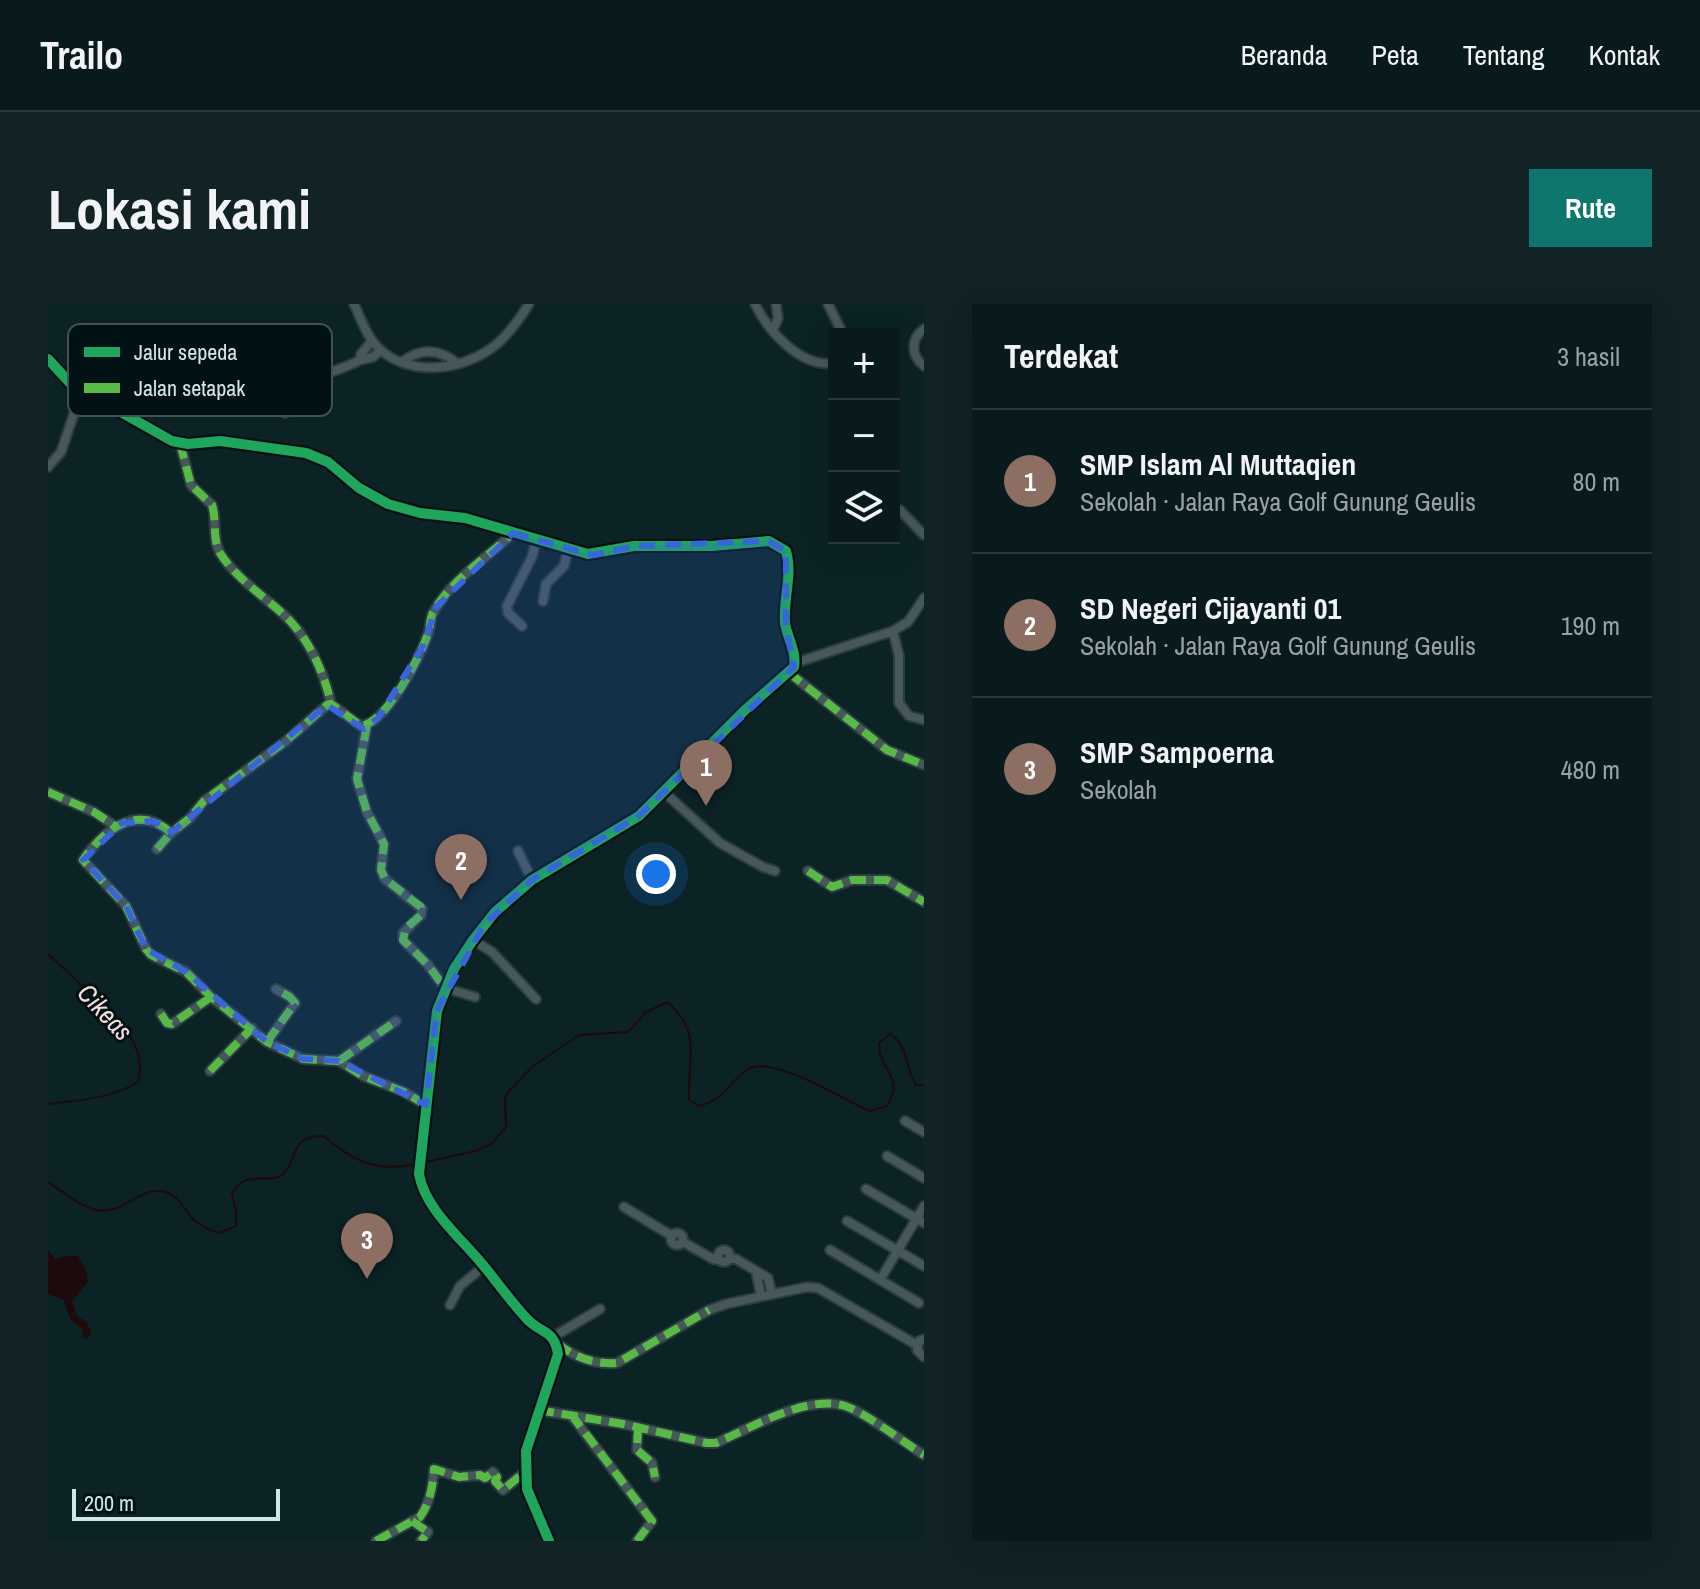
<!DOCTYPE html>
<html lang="id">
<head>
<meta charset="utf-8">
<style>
  :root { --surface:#081a1c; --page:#112325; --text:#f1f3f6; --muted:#98a1a3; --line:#29383b; --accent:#0f766e }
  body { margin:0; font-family:"Archivo Narrow",sans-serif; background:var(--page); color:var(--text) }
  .controls { position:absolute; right:24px; top:24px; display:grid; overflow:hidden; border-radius:0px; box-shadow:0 8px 32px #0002 }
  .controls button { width:72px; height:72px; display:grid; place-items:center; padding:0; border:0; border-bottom:2px solid var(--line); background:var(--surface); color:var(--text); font:40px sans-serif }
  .scale { position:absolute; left:24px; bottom:20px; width:208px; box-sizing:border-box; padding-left:8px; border:4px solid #d0e7e9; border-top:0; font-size:22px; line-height:28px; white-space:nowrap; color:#d0e7e9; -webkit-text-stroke:6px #021214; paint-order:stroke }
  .you { position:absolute; left:608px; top:570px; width:28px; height:28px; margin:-20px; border:6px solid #fff; border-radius:50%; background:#1a73e8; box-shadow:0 0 0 12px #1a73e833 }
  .badge { display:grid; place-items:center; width:52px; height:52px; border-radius:50%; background:var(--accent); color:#fff; font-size:26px; font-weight:700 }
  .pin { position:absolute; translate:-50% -66px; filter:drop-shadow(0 2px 4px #0008) }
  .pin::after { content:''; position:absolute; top:42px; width:28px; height:24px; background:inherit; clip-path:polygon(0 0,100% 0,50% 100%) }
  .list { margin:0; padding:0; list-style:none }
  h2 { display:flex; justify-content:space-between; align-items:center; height:104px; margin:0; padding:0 32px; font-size:34px }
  h2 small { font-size:26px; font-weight:400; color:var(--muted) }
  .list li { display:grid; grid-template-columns:52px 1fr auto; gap:24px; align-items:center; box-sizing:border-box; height:144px; padding:0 32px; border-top:2px solid var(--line) }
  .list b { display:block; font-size:30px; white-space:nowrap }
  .list p { margin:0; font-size:26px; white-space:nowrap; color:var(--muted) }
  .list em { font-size:26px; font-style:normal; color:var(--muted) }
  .icon { flex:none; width:44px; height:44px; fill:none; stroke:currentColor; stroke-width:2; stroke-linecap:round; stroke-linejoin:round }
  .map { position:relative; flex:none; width:876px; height:1237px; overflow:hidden; border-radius:0px }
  header { display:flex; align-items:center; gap:48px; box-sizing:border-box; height:112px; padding:0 40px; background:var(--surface); border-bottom:2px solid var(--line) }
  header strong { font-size:38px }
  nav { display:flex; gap:44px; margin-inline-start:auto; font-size:28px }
  .intro { display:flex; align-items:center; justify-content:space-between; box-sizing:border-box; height:192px; padding:0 48px }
  h1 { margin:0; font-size:56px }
  .button { padding:20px 36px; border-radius:0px; background:var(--accent); color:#fff; font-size:28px; font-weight:700 }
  main { display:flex; gap:48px; padding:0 48px }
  aside { flex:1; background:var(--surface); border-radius:0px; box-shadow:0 8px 32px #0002 }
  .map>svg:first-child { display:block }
</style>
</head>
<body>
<header>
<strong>Trailo</strong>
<nav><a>Beranda</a><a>Peta</a><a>Tentang</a><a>Kontak</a></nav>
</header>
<div class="intro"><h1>Lokasi kami</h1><a class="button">Rute</a></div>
<main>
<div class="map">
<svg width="876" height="1237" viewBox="0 0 876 1237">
  <rect width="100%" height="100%" fill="#0b2325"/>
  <!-- water -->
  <path fill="#1d0a0d" d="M 0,946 L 7,955 L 19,952 L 30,952 L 38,966 L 40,978 L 24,997 L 29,1012 L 39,1018 L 43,1029 L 39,1035 L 34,1033 L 35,1025 C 22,1018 19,1010 16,996 L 0,990 Z"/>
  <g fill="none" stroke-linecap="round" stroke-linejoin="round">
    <!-- stream -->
    <path stroke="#1d0a0d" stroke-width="2" d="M 0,650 C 16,664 31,679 46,694 C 70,717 100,741 90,778 C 63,795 31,796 0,800
      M 377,858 L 428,847 L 443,840 L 458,823 L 457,794 L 461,787 L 484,763 L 531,731 L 580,728 L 597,709 L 619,698 C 655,727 639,757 641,796 L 651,802 C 678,795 682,776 700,765 C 727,751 795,796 822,807 L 839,802 C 858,771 830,768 831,739 L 842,730 C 861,741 857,765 868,781 L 876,781
      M 0,878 C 14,887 32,902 48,906 C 75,912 91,881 118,888 C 131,892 136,905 144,914 C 152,922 161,926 171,929 L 188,922 L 188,908 L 184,889 C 199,863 223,883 236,869 C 252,851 241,832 276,832 C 305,857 329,869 367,860"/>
    <defs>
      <path id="street" d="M 306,0 C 312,12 317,29 326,39 C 355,74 412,68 445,43 C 460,32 471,16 481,0
        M 707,0 C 720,27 753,64 786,59
        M 780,0 L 795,30
        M 876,25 C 862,35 863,52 876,62
        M 725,26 L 730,14 L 728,0
        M 312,56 L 313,50 L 324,37
        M 354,58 C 373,43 392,45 410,60
        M 237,109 C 243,74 285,71 312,56 L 325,53 L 333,46
        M 132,139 L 143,181 L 164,201 C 169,216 164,235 172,249 C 187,273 213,290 234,309 C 259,331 276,367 283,400
        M 0,163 L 13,148 L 34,86
        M 852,206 L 876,231
        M 495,297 L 498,280 L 516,262 L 520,245
        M 474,322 L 460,309 L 459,302 L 484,253 L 488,236
        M 845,327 L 851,352 L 851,399 L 861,412 L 876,416
        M 747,359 L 845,327 L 860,318 L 876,294
        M 740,368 L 839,446 L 876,461
        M 319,421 L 309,475 L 319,508 L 336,540 L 333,566 L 337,575 L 374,605 L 373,611 L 355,629 L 355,636 L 380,661 L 397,684 L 427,693
        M 0,488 L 46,508 L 67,522
        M 616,488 L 672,539 L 715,563 L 727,567
        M 109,545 L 123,529
        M 470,547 L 484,576
        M 760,567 L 784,583 L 804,576 L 839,576 L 876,598
        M 425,636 L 444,648 L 488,695
        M 113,710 L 119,719 L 124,720 L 163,693
        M 219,738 L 247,699 L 242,693 L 228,685
        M 291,757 L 348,717
        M 162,767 L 204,724
        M 378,801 L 356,788 L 315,772 L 291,757 L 255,755 L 219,738 L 163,693 L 138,668 L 103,651 L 98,645 L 78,602 L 35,556 C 55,527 89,498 123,529 L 142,514 L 156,497 L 238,437 L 279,401 L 283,400 L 313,422 C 339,418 371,355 380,330 C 383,323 381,314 386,307 C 403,276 440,253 465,229
        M 857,817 L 876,828
        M 839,852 L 876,874
        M 818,885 L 876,919
        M 576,903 L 624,932
        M 799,917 L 876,962
        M623 935a6 6 0 1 1 12 0a6 6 0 1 1-12 0Z
        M 635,938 L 665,955 L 671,956
        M670 952a6 6 0 1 1 12 0a6 6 0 1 1-12 0Z
        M 782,946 L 871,999
        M 681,955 L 688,955 L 720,974 L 724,990
        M 708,967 L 713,992
        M 832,976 L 876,902
        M 402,1001 L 412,982 L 436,962
        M 505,1033 L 552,1005
        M 876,1035 L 871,1037 L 869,1046 L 876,1053
        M 508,1038 C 525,1053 547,1061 569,1059 L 661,1006 L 678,1000 L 759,983 L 770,984 L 869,1041
        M 490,1106 L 575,1120 L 659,1139 L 668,1139 C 703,1124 759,1090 797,1102 C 818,1109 855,1138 876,1151
        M 523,1111 L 604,1217 L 589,1237
        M 590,1123 L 589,1146 L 604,1159 L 607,1173
        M 364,1217 L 380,1228 L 373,1237
        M 328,1237 L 372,1213 C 382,1199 385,1181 386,1165 L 411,1173 L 432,1171 L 437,1174 L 445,1168 L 449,1173 L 447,1177 L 455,1186 L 479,1166"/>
      <path id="secondary" d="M 0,55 L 23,80 L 124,137 L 140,140 L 172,137 L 258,149 L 280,158 L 311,184 L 340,200 L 372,209 L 417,214 L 540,250 L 586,242 L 664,242 L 721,237 L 738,247 C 745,270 735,295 737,319 C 739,333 749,348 746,363 L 697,406 L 591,512 L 484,576 L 447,608 L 425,636 L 406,665 L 389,707 L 371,870 C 377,905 413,934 435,961 C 450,979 463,998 479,1015 C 493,1030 506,1025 510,1050 L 478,1147 L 479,1185 L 501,1237"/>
    </defs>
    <!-- street casing -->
    <use href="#street" stroke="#2c3c3e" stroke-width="12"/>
    <!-- secondary casing -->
    <use href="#secondary" stroke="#2c3c3e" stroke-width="15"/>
    <!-- street -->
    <use href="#street" stroke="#47585a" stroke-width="8"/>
    <!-- secondary -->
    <use href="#secondary" stroke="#475c5f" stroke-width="11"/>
    <!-- quiet -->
    <path stroke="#58b947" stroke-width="8" stroke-dasharray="16 8" stroke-linecap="butt" d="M 132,139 L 143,181 L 164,201 C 169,216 164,235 172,249 C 187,273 213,290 234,309 C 259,331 276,367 283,400
      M 740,368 L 839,446 L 876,461
      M 319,421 L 309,475 L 319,508 L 336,540 L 333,566 L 337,575 L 373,603 L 373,611 L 358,624 L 355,636 L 380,661 L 397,684
      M 0,488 L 46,508 L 67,522
      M 109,545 L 123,529
      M 760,567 L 784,583 L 804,576 L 839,576 L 876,598
      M 113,710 L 119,719 L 124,720 L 163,693
      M 219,738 L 247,699 L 242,693 L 228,685
      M 291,757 L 348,717
      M 162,767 L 204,724
      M 378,801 L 356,788 L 315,772 L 291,757 L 255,755 L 219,738 L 163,693 L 138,668 L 103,651 L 98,645 L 78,602 L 35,556 C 55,527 89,498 123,529 L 142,514 L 156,497 L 238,437 L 279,401 L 283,400 L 313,422 C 339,418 371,355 380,330 C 383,323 381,314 386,307 C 403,276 440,253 465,229
      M 509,1039 C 525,1053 548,1061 569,1059 L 661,1006
      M 490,1106 L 575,1120 L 659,1139 L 668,1139 C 703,1124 759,1090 797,1102 C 818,1109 855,1138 876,1151
      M 523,1110 L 604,1217 L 589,1237
      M 590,1123 L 589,1146 L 604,1159 L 607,1173
      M 364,1217 L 380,1228 L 373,1237
      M 328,1237 L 372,1213 C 382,1199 385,1181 386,1165 L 411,1173 L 432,1171 L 437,1174 L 445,1168 L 449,1173 L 447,1177 L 455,1186 L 479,1166"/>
    <defs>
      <path id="cycleway" d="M 0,55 L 23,80 L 124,137 L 140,140 L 172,137 L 258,149 L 280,158 L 311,184 L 340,200 L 372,209 L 417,214 L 540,250 L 586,242 L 664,242 L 721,237 L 738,247 C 745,270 735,295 737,319 C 739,333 749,348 746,363 L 697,406 L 591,512 L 484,576 L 447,608 L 425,636 L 406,665 L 389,707 L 371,870 C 377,905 413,934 435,961 C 450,979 463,998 479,1015 C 493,1030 506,1025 510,1050 L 478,1147 L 479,1185 L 501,1237"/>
    </defs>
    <!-- cycleway casing -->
    <use href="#cycleway" stroke="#021214" stroke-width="15"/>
    <!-- cycleway -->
    <use href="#cycleway" stroke="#20a55d" stroke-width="10"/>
  </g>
  <!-- marked area -->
  <path fill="#3865db" fill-opacity="0.2" stroke="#3865db" stroke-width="6" stroke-dasharray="16 10" stroke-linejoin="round" d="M 465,229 L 545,251 L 586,242 L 721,237 L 738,247 L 738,322 L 746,363 L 591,512 L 484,576 L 436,621 L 389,707 L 378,801 L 291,757 L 255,755 L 219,738 L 138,668 L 98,645 L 78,602 L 35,556 L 74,519 L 106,517 L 124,528 L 279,401 L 316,425 L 330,414 L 375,342 L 388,303 Z"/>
  <g text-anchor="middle" stroke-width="6" stroke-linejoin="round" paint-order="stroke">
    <!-- water labels -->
    <g font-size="26" font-style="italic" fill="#f7ddde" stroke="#021214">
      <text transform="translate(57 708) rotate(47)" y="9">Cikeas</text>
    </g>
  </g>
  <!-- legend -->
  <rect x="20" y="20" width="264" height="92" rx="12" fill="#021214" stroke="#405254" stroke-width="2"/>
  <rect x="36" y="43" width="36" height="10" fill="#20a55d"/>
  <rect x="36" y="79" width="36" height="10" fill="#58b947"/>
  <g font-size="22" fill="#d0e7e9">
    <text x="86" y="56">Jalur sepeda</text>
    <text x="86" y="92">Jalan setapak</text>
  </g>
</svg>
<div class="controls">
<button>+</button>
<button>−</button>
<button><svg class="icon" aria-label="layers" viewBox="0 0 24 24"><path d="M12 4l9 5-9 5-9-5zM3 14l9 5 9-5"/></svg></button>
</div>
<div class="scale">200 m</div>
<div class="you"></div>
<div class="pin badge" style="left:658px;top:502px;background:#8d6e63">1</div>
<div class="pin badge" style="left:413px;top:596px;background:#8d6e63">2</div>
<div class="pin badge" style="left:319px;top:975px;background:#8d6e63">3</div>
</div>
<aside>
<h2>Terdekat<small>3 hasil</small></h2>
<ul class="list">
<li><span class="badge" style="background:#8d6e63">1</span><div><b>SMP Islam Al Muttaqien</b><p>Sekolah · Jalan Raya Golf Gunung Geulis</p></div><em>80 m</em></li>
<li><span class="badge" style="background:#8d6e63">2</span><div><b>SD Negeri Cijayanti 01</b><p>Sekolah · Jalan Raya Golf Gunung Geulis</p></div><em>190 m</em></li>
<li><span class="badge" style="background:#8d6e63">3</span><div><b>SMP Sampoerna</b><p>Sekolah</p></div><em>480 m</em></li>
</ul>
</aside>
</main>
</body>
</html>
